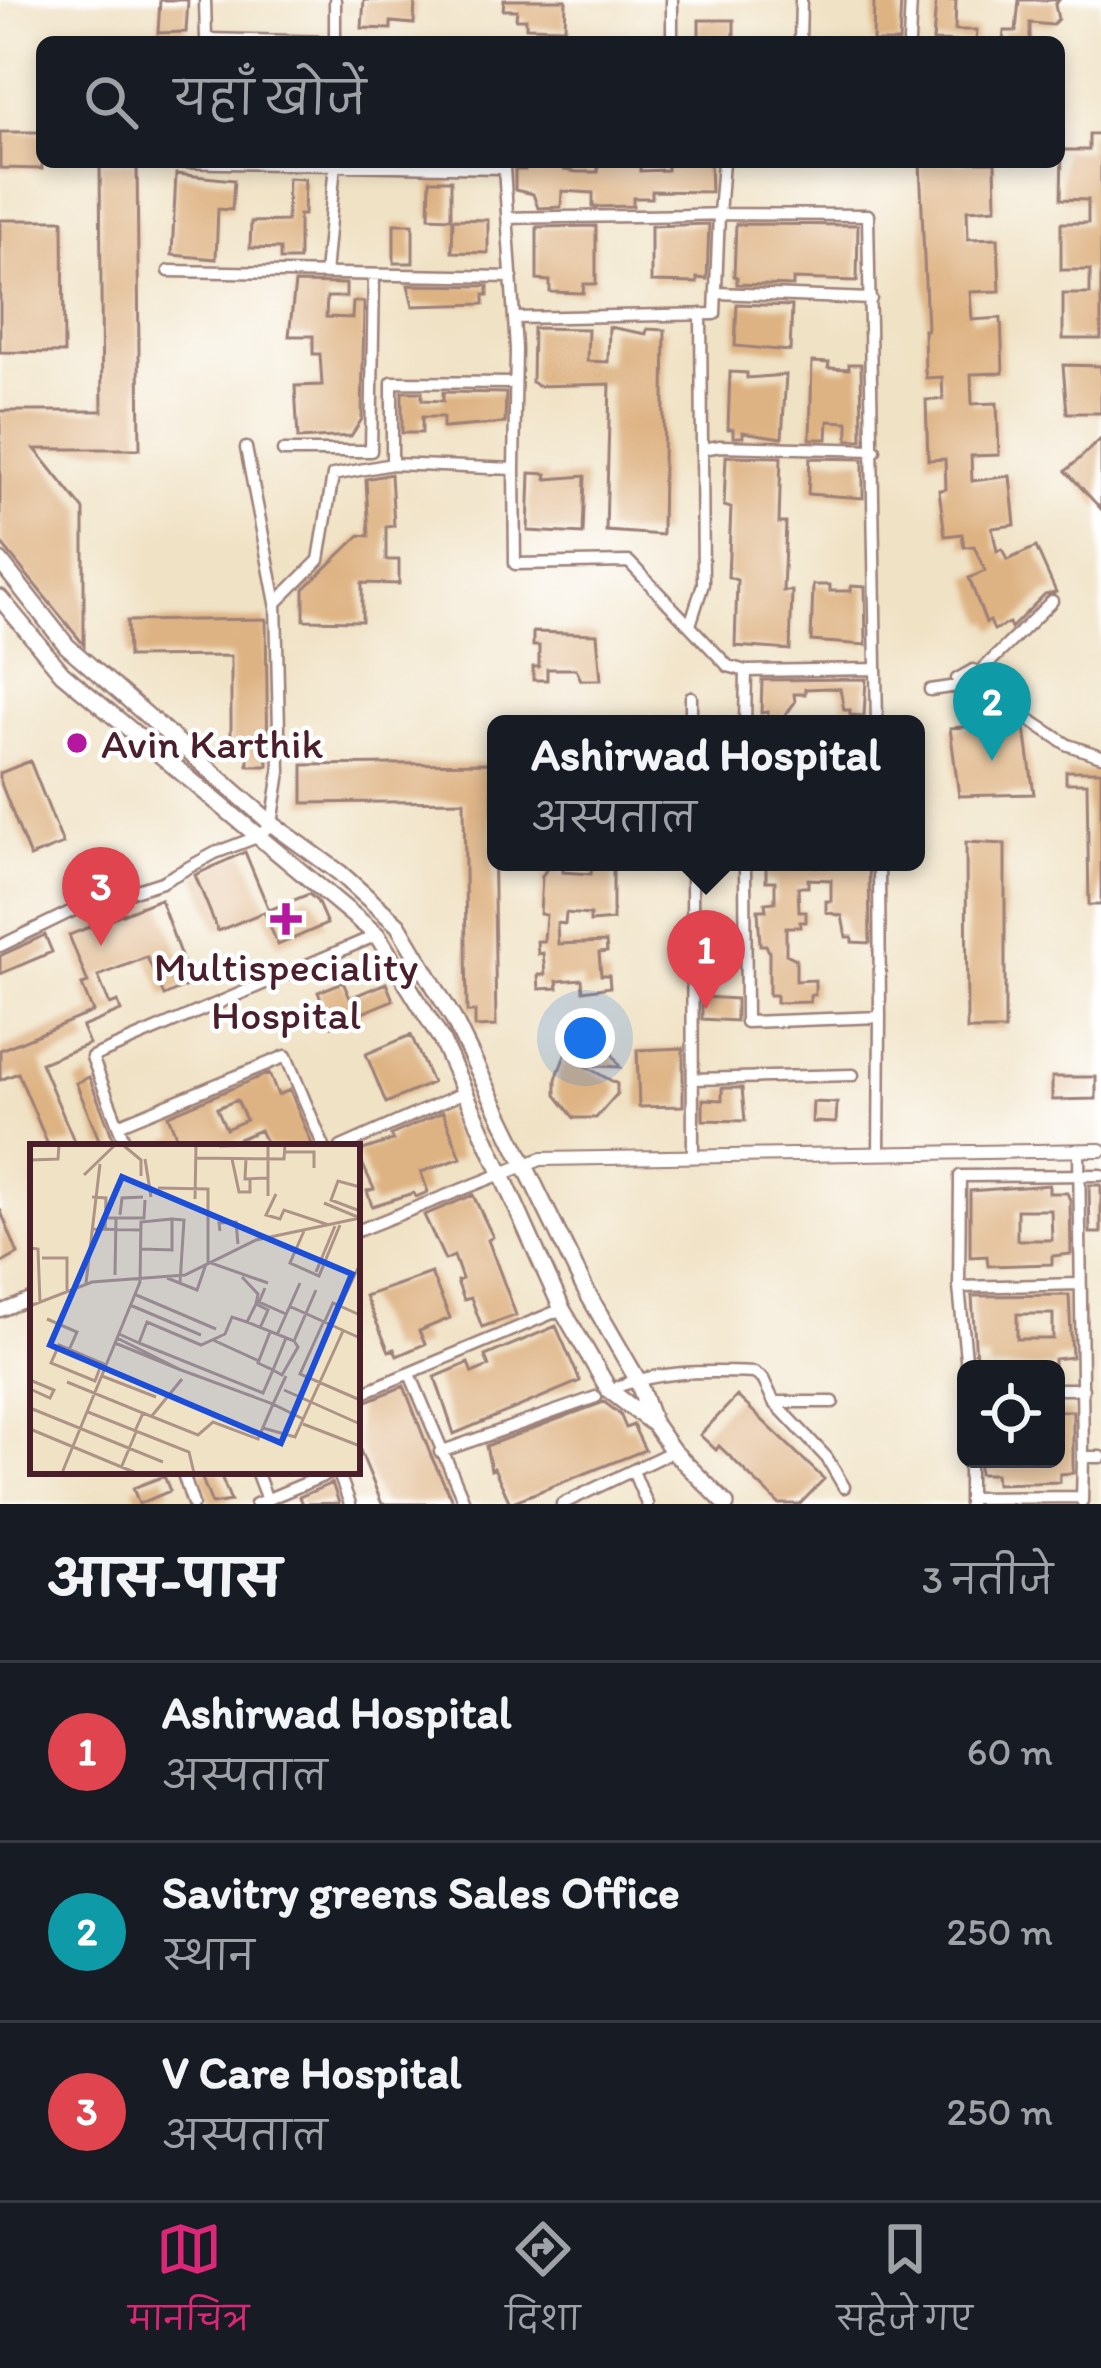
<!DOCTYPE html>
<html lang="hi">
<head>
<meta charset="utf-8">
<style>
  :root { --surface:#171b24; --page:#20242c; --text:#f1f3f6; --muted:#9ea1a6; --line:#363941; --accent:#db2777 }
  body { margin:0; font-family:Itim,"Playpen Sans Deva",sans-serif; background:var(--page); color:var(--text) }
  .controls { position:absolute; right:36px; bottom:36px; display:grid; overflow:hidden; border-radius:18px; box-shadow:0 6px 18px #0003 }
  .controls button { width:108px; height:108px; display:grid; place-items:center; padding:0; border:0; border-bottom:3px solid var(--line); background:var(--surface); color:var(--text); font:60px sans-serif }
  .you { position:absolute; left:585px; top:1038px; width:42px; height:42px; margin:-30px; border:9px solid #fff; border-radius:50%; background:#1a73e8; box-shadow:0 0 0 18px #1a73e833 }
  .badge { display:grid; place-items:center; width:78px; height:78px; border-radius:50%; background:var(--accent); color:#fff; font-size:39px; font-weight:700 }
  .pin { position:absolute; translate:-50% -99px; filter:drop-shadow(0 3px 6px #0008) }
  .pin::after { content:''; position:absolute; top:63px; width:42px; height:36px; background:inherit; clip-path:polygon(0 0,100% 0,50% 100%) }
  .popup { position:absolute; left:487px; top:715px; width:438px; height:156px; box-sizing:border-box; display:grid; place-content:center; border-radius:18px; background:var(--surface); filter:drop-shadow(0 3px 9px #0005); font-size:39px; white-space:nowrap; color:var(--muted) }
  .popup b { font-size:45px; color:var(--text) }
  .popup::after { content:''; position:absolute; left:50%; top:100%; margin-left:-24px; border:24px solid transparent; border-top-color:var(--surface) }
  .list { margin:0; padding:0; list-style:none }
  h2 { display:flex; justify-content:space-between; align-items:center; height:156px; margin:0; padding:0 48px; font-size:51px }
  h2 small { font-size:39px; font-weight:400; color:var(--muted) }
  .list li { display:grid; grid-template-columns:78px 1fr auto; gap:36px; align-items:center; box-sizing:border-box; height:180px; padding:0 48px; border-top:3px solid var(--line) }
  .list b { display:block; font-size:45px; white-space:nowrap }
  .list p { margin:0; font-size:39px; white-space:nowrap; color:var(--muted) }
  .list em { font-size:39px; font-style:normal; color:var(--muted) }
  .icon { flex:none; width:66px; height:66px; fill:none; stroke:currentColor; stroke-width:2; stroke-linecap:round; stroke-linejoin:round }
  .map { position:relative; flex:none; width:1101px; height:1504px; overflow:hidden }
  .search { position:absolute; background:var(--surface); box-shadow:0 6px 18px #0003; left:36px; right:36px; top:36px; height:132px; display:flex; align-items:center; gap:30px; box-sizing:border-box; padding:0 42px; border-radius:18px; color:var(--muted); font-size:45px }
  .sheet { height:696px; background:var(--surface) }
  nav { display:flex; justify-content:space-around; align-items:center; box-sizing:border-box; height:168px; border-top:3px solid var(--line); background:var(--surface); font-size:33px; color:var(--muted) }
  nav a { display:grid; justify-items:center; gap:6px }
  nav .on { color:var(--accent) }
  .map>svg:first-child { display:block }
</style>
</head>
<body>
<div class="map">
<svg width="1101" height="1504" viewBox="0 0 1101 1504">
  <rect width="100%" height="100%" fill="#fff"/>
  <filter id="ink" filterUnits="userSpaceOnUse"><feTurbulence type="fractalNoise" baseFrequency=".00833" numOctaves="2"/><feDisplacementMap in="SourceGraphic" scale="24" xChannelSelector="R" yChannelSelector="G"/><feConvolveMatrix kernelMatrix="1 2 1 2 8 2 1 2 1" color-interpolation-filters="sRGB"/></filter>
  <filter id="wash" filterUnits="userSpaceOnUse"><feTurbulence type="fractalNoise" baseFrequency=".004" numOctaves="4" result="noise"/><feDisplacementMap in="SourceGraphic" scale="48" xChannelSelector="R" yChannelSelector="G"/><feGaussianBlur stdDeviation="2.7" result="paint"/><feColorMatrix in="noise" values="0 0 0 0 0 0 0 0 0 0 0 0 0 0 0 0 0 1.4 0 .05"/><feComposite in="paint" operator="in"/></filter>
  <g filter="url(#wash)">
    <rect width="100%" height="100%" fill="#f0e2c5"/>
    <g id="blocks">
      <!-- building -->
      <path fill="#deb383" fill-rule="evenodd" d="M 160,0 L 188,0 L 186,32 L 158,33 Z
        M 364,0 L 415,0 L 414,24 L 391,22 L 391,29 L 362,28 Z
        M 504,0 L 566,0 L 565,28 L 526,27 L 526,19 L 516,19 L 517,10 L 503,10 Z
        M 874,0 L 901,0 L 899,42 L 873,42 Z
        M 936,0 L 956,0 L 955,30 L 977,30 L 976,42 L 933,41 Z
        M 1019,0 L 1059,0 L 1055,5 L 1058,19 L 1052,25 L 1030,23 L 1030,42 L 1003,42 L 1004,31 L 1016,31 Z
        M 699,20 L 734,20 L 734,42 L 699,42 Z
        M 0,132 L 42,132 L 42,169 L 0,168 Z
        M 1089,134 L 1101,134 L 1101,339 L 1063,339 L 1063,294 L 1090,294 L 1090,270 L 1061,270 L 1061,223 L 1088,223 L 1088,200 L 1061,199 L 1062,150 L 1089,150 Z
        M 100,162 L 137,162 L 140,449 L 35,449 L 84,510 L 84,645 L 0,542 L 0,411 L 102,411 Z
        M 525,162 L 565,162 L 564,170 L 577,172 L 598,172 L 598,162 L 640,162 L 640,171 L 667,170 L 667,162 L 710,162 L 711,192 L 652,191 L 652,198 L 633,198 L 633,206 L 593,207 L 593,193 L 562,191 L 561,207 L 538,208 L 533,194 L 515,190 L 515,170 L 525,170 Z
        M 920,162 L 995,162 L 996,208 L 967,210 L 968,239 L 998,238 L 1000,291 L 970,292 L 972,320 L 1001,318 L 1003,373 L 971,374 L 972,404 L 997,403 L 999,455 L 971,456 L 972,481 L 1010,476 L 1015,525 L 992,528 L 997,551 L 1002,549 L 1007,560 L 1036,547 L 1056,592 L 1045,594 L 1011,628 L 1009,623 L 994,630 L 990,621 L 986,623 L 969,578 L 985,571 L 974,546 L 964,547 L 962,534 L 945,536 L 939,490 L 946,489 L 945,459 L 928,460 L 926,400 L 943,399 L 942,377 L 926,378 L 925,371 L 924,330 L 927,330 Z
        M 176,174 L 234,180 L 232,210 L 218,209 L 216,259 L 172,255 Z
        M 288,178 L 305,179 L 304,215 L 299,215 L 299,260 L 280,260 L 280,249 L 250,248 L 251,222 L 287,221 Z
        M 430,180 L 451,180 L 451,218 L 429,217 Z
        M 453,219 L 488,220 L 488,253 L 452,252 Z
        M 0,220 L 63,220 L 64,353 L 0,352 Z
        M 394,224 L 413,224 L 413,263 L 394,263 Z
        M 709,224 L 707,279 L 697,278 L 697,283 L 651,282 L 651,226 Z
        M 736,224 L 858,225 L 857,281 L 793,279 L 793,286 L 737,284 L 737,277 L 734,276 Z
        M 596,226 L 596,284 L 584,284 L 583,293 L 550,292 L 550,281 L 537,280 L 537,227 Z
        M 295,283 L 346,284 L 346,297 L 327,297 L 326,317 L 352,318 L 353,302 L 364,302 L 362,419 L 351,436 L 298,439 L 295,386 L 322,385 L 320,354 L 313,354 L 313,336 L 289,336 Z
        M 408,285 L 488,286 L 488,295 L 484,295 L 484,304 L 413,306 Z
        M 737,304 L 792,306 L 790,351 L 735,346 Z
        M 609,327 L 646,334 L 647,329 L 665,330 L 662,535 L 606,531 L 610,384 L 537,386 L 532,382 L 533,328 L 588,329 L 587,361 L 608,362 Z
        M 812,362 L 829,363 L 828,368 L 849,369 L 849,364 L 861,364 L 862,440 L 848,440 L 848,422 L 828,421 L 827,439 L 810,439 Z
        M 1063,365 L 1101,366 L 1101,413 L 1067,413 Z
        M 730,372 L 747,373 L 747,378 L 786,375 L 782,438 L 743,432 L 743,437 L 733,437 L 733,429 L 728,429 Z
        M 402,392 L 422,392 L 422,400 L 443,401 L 443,392 L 506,393 L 505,423 L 443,428 L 443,417 L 422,417 L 422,433 L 402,433 Z
        M 1101,439 L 1101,509 L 1066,471 Z
        M 726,456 L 781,457 L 779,523 L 786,523 L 783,591 L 792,591 L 790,650 L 735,646 L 737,580 L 728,577 L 731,508 L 724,506 Z
        M 810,458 L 863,459 L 863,498 L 808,494 Z
        M 530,473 L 547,474 L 546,479 L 585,476 L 583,534 L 528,531 Z
        M 391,474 L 394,526 L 386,527 L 386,560 L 399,560 L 399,584 L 362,583 L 362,621 L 304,620 L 304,589 L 360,535 L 369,536 L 366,479 Z
        M 813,585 L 830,585 L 830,591 L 851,591 L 851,586 L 865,587 L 866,645 L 811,641 Z
        M 266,619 L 268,766 L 248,766 L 248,754 L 231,754 L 231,656 L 128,657 L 127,621 Z
        M 533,632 L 597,634 L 601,680 L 581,680 L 576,669 L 547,669 L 547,680 L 533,680 L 533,667 L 539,667 L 539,646 L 533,646 Z
        M 866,679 L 864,716 L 850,715 L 850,710 L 844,710 L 840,689 L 829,688 L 805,689 L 805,694 L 794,694 L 795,702 L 782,720 L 768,719 L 768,712 L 761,713 L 762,680 Z
        M 1017,723 L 1025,729 L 1034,794 L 959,796 L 950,728 Z
        M 30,761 L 63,844 L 30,857 L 0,781 L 0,773 Z
        M 492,763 L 496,1026 L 475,1027 L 475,1012 L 467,1012 L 464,801 L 303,803 L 303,765 Z
        M 1066,771 L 1101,771 L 1101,905 L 1089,905 L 1087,783 L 1066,783 Z
        M 966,842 L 1005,844 L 1005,1030 L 967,1030 Z
        M 245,852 L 269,910 L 218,931 L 195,875 Z
        M 766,862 L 826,867 L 833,862 L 869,862 L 870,943 L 852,942 L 852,937 L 846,937 L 842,916 L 826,912 L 826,901 L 831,901 L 831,880 L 808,879 L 808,887 L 798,887 L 799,911 L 806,911 L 806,922 L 800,922 L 800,927 L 786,927 L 786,954 L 796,959 L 796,981 L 815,980 L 815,995 L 810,995 L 810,1002 L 776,1003 L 776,995 L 769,995 L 769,952 L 766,945 L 760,945 L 758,910 L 766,910 L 765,903 L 775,902 L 775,881 L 766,881 Z
        M 551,863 L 563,864 L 563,872 L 591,874 L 592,866 L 613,868 L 613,920 L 590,922 L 590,915 L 566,913 L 565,924 L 557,923 L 558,944 L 606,942 L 607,952 L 599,953 L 601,975 L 609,975 L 610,987 L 583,991 L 582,979 L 557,981 L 558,988 L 539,989 L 538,975 L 545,975 L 543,953 L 538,954 L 537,941 L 544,941 L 546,915 L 540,914 L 542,876 Z
        M 309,894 L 317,901 L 327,924 L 278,945 L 264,912 Z
        M 160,899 L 191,984 L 164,996 L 147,957 L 98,976 L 110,1005 L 118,1002 L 121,1011 L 82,1027 L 89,1044 L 41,1063 L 75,1143 L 49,1147 L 18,1073 L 0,1080 L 0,1050 L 93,1012 L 82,985 L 88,983 L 69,935 Z
        M 45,935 L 52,952 L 0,974 L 0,956 Z
        M 343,982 L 350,998 L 386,983 L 393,1000 L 332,1026 L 318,992 Z
        M 702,997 L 736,999 L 736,1021 L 702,1019 Z
        M 411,1035 L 432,1083 L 386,1103 L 366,1054 Z
        M 593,1039 L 607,1045 L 620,1067 L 583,1065 L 617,1084 L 617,1094 L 596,1118 L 574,1118 L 556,1095 L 556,1079 L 569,1044 Z
        M 683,1048 L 683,1106 L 639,1107 L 637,1050 Z
        M 269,1073 L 278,1095 L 290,1090 L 313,1147 L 268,1147 L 260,1130 L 220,1147 L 213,1147 L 205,1140 L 190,1147 L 151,1147 L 176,1136 L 168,1115 ZM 237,1100 L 246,1120 L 226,1129 L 217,1108 Z
        M 89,1077 L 109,1128 L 116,1147 L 102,1147 L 76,1083 Z
        M 1052,1077 L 1096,1077 L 1096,1099 L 1052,1100 Z
        M 722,1088 L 742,1088 L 745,1121 L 703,1120 L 703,1099 L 722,1100 Z
        M 813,1102 L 837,1103 L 836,1123 L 812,1122 Z
        M 443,1112 L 461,1158 L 421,1172 L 428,1192 L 416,1197 L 413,1193 L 372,1206 L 367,1191 L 374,1189 L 357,1152 L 393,1140 L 391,1135 Z
        M 1049,1185 L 1049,1193 L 1067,1193 L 1070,1200 L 1071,1254 L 1052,1256 L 1052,1264 L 988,1266 L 987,1256 L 970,1257 L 970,1191 ZM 1017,1210 L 1051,1210 L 1052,1240 L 1017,1240 Z
        M 1089,1185 L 1101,1185 L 1101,1233 L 1090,1233 Z
        M 473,1195 L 493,1237 L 488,1240 L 516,1315 L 482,1327 L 471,1298 L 464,1300 L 457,1281 L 462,1279 L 454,1256 L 445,1260 L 424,1215 Z
        M 0,1209 L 18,1254 L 0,1264 Z
        M 431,1273 L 450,1318 L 419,1331 L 425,1344 L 397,1356 L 394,1349 L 389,1351 L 365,1296 Z
        M 1069,1295 L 1072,1357 L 1054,1359 L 1054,1367 L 994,1369 L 989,1369 L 989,1359 L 976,1359 L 972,1296 ZM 1017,1314 L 1053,1314 L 1053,1339 L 1017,1339 Z
        M 556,1326 L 580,1381 L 454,1434 L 435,1377 L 468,1363 L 472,1373 L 489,1366 L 485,1356 Z
        M 404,1386 L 431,1456 L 454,1504 L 382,1504 L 357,1443 L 357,1405 Z
        M 737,1396 L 824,1479 L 800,1504 L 779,1504 L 719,1446 L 716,1450 L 700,1435 Z
        M 604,1402 L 620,1414 L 626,1428 L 633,1425 L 645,1450 L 510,1503 L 494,1468 L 491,1470 L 486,1446 Z
        M 1056,1411 L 1073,1411 L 1073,1473 L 1060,1474 L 1060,1482 L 996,1484 L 995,1474 L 979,1474 L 979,1459 L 1056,1459 Z
        M 199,1471 L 219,1471 L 231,1501 L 212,1504 Z
        M 164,1476 L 170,1491 L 139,1504 L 133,1488 Z
        M 332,1483 L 339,1503 L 302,1504 L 299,1497 Z"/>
    </g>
  </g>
  <g filter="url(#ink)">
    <use href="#blocks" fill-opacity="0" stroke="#9d8078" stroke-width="3"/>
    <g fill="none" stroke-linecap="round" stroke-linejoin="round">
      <defs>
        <path id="minor" d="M 205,0 L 206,39 L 333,42
          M 335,0 L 335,42
          M 672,42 L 672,0
          M 800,42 L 801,0
          M 909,42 L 911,0
          M 168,162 L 504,168 L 516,349 L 514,469 L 392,464 L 333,475 L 319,560 L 276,603
          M 509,218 C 579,216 649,217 719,214 L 723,162
          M 169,271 L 512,277
          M 325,274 L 335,164
          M 717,293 L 871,299
          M 514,318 L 715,314 L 719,214 L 868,215 L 877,724
          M 703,449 L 720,446 L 875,450
          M 283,451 L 371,451 L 374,275
          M 392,464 L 392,382 L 513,383
          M 514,469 L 515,564 L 629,562 L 728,666 L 746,671 L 745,724
          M 690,625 L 703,584 L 701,314
          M 746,671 L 875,669
          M 980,672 L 1052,601
          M 930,690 L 957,686
          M 691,697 L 691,724
          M 981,698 L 990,687 L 984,674 L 973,670 L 957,679 L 962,694 L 998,699 L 1068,745 L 1101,756
          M 692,862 L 693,1157
          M 745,862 L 746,1022 L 880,1017 L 879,1153
          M 879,862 L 880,1017
          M 0,946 L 74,910 L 162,882 L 215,853 L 257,837 L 272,824 L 280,772 L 276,603 L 246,448
          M 693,1079 L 853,1075
          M 118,1125 L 92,1057 L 377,935
          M 127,1147 L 118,1125 L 286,1056 L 324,1147
          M 341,1147 L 465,1092
          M 1079,1151 L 1083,1457 L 1101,1457
          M 357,1231 L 501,1174
          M 959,1287 L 1079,1284
          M 0,1311 L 33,1298
          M 967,1369 L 959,1287 L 960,1176 L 1101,1175
          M 410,1374 L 465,1504
          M 1056,1389 L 1083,1389
          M 609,1390 C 657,1370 702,1371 754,1373 L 763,1379 L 774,1402
          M 357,1395 L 562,1309
          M 833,1402 L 774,1402 L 827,1458 L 844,1487
          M 440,1452 L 596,1397
          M 182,1471 L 193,1504
          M 256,1471 L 267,1500
          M 338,1471 L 350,1504
          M 633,1471 L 647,1504
          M 969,1498 L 1082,1497
          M 1082,1501 L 1083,1457
          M 256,1504 L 335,1471
          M 562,1504 L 673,1451
          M 969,1504 L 969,1459"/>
        <path id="tertiary" d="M 501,1174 L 541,1159 L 1101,1150"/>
        <path id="secondary" d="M 0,561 L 67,646 L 272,824 L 340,873 L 398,925 L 453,1018 L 585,1289 L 637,1379 L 653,1423 L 673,1451 L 726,1504
          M 0,598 L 62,673 L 377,935 L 441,1039 L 562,1309 L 609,1390 L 651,1422"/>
      </defs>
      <!-- minor casing -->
      <use href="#minor" stroke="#9d8078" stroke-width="15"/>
      <!-- tertiary casing -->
      <use href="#tertiary" stroke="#9d8078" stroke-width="16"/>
      <!-- secondary casing -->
      <use href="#secondary" stroke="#9d8078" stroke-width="20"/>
      <!-- minor -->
      <use href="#minor" stroke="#fff" stroke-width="10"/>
      <!-- tertiary -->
      <use href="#tertiary" stroke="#fff" stroke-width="12"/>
      <!-- secondary -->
      <use href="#secondary" stroke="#fff" stroke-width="15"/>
    </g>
  </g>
  <!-- markers -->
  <g fill="#b5179e" stroke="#fff" stroke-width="4.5">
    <circle cx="77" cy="743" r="12"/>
    <path d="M280 901h12v12h12v12h-12v12h-12v-12h-12v-12h12z"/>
  </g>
  <g text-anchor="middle" stroke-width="9" stroke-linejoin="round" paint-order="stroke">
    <!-- poi labels -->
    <g font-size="42" fill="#4a1f2b" stroke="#fff" text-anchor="start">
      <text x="101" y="758">Avin Karthik</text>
      <text x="286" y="981" text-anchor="middle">Multispeciality<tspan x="286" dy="48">Hospital</tspan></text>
    </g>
  </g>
  <!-- overview -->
  <g transform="translate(30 1144)">
    <rect width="330" height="330" fill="#f0e2c5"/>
    <path fill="none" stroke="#ae9487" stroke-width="3" d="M 93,1 L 111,16 L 111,32M 238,1 L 238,52M 189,2 L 227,1M 255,8 L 284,8 L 284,24M 166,14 L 254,15 L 255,1M 115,15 L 121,53M 202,15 L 209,48 L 220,48 L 220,35M 216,15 L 215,35 L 238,34M 0,16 L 28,15 L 29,1M 54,31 L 85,1M 330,43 L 308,37 L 301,56 L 330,67M 128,44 L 178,45 L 178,118 L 238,139M 246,50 L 236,71 L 250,75 L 254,66 L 299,81M 62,53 L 76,54 L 75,86M 165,55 L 166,1M 294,59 L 330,74M 90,71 L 92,54 L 113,53M 75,74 L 86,74 L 85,131M 86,74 L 114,74 L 115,56M 142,75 L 154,76 L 150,139M 61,85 L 111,86M 190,87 L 189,79 L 206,78 L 208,100M 274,87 L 260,119 L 289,132 L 310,81M 0,104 L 8,105 L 10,159M 12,114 L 37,114 L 37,147M 286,128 L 305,82M 212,133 L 228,150 L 226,160 L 238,166 L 230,184M 137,134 L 167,146 L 176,120M 56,139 L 70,20M 235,144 L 229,158 L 256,170M 104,150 L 186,185M 226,160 L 217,178 L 264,197 L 286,146M 100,161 L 171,191M 0,162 L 62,138 L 155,131 L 226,96 L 330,74M 259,162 L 330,194M 310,162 L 330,120M 17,175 L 47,188 L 39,206M 293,179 L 270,230 L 330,256M 294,179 L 303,159 L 330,171M 89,190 L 109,199 L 117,178 L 171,201 L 195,190 L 202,173 L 217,178M 247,191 L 270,139M 256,194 L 243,226 L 252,231 L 268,203 L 264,197M 183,196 L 229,217M 85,199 L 151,226 L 87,194M 109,199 L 233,249 L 243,226 L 228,219 L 240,188M 71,221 L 65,237 L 21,219 L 29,201 L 76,221M 72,232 L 126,253M 256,232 L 243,260 L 273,275M 0,236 L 24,246 L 20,254 L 0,245M 37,238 L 113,269 L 105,287M 254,246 L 330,280M 0,264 L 133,318M 58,268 L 159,308 L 164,329M 113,269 L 168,291 L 183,278 L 228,295 L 243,260 L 151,226M 121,273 L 152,235M 273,280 L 330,302M 233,284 L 265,293 L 313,187M 0,285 L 106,329M 91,324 L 106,288M 32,329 L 110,138 L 111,78 L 142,75 L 142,106 L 111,105"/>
    <path fill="#1d4ed8" fill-opacity="0.15" stroke="#1d4ed8" stroke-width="6" d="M 92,33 L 322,130 L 251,299 L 20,201 Z"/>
    <rect width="330" height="330" fill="none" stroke="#4a1f2b" stroke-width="6"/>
  </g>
</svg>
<div class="controls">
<button><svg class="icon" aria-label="locate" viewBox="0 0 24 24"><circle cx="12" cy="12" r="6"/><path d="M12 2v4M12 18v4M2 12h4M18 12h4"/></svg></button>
</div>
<div class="you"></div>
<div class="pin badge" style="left:706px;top:1009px;background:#e0444e">1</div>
<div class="popup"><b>Ashirwad Hospital</b>अस्पताल</div>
<div class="pin badge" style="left:992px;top:761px;background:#0f9aa8">2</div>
<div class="pin badge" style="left:101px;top:946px;background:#e0444e">3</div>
<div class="search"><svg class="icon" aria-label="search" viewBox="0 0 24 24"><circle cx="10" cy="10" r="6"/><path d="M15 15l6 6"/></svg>यहाँ खोजें</div>
</div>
<section class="sheet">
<h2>आस-पास<small>3 नतीजे</small></h2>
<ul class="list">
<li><span class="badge" style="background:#e0444e">1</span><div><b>Ashirwad Hospital</b><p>अस्पताल</p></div><em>60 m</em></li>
<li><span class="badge" style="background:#0f9aa8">2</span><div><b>Savitry greens Sales Office</b><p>स्थान</p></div><em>250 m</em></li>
<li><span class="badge" style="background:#e0444e">3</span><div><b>V Care Hospital</b><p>अस्पताल</p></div><em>250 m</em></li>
</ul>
</section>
<nav>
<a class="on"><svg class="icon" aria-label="map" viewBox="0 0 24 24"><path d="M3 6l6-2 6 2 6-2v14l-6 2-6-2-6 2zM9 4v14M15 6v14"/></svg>मानचित्र</a>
<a><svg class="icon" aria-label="directions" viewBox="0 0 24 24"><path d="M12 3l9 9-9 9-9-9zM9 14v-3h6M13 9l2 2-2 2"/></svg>दिशा</a>
<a><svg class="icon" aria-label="saved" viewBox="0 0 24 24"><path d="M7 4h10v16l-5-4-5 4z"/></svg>सहेजे गए</a>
</nav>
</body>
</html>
